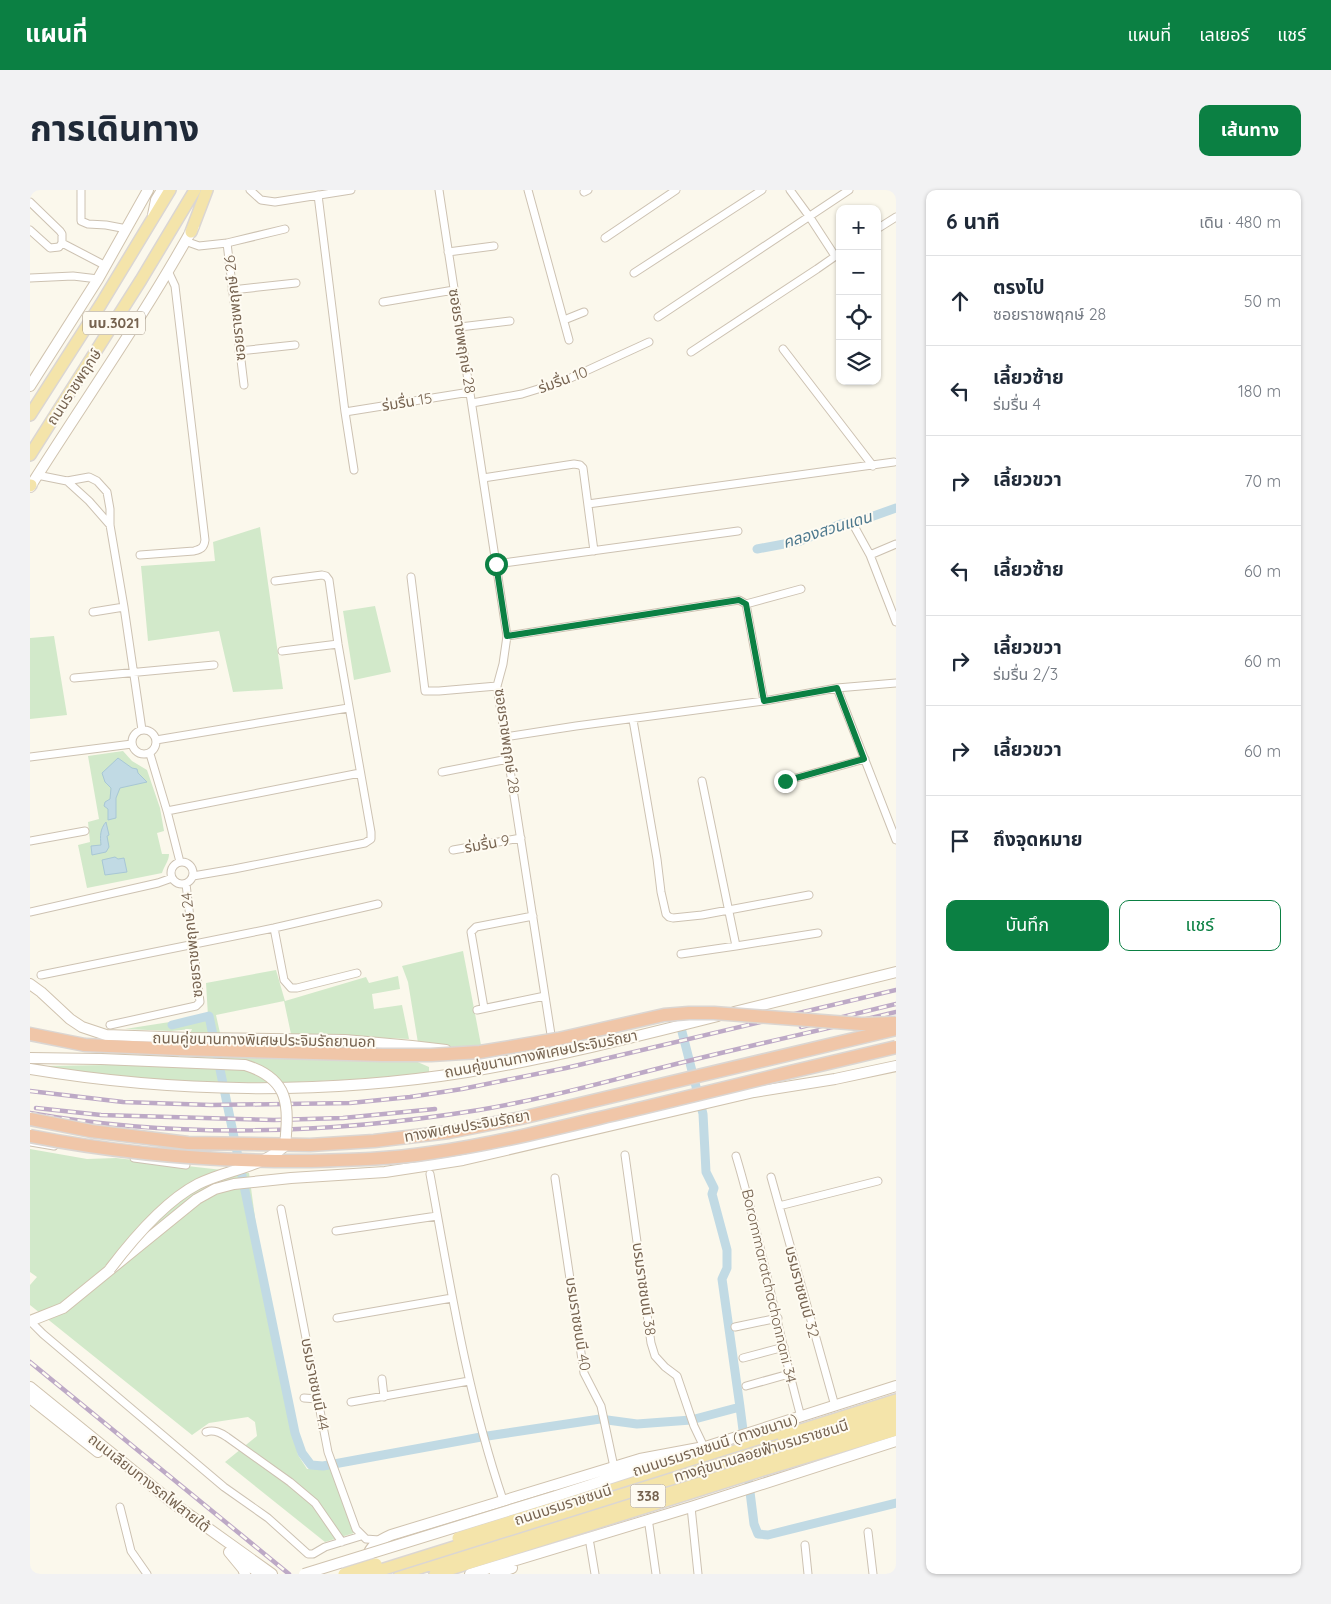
<!DOCTYPE html>
<html lang="th">
<head>
<meta charset="utf-8">
<style>
  :root { --surface:#fff; --page:#f2f2f3; --text:#1f2937; --muted:#747a83; --line:#e0e1e3; --accent:#0b8043 }
  body { margin:0; font-family:Quicksand,"Noto Sans Thai",sans-serif; background:var(--page); color:var(--text) }
  .controls { position:absolute; right:15px; top:15px; display:grid; overflow:hidden; border-radius:10px; box-shadow:0 1px 4px #0004 }
  .controls button { width:45px; height:45px; display:grid; place-items:center; padding:0; border:0; border-bottom:1px solid var(--line); background:var(--surface); color:var(--text); font:25px sans-serif }
  .stop { position:absolute; width:15px; height:15px; margin:-11px; border:4px solid #0b8043; border-radius:50%; background:#fff }
  .stop.end { background:#0b8043; border-color:#fff; box-shadow:0 1px 5px #0008 }
  .list { margin:0; padding:0; list-style:none }
  h2 { display:flex; justify-content:space-between; align-items:center; height:65px; margin:0; padding:0 20px; font-size:21px }
  h2 small { font-size:16px; font-weight:400; color:var(--muted) }
  .list li { display:grid; grid-template-columns:32px 1fr auto; gap:15px; align-items:center; box-sizing:border-box; height:90px; padding:0 20px; border-top:1px solid var(--line) }
  .list b { display:block; font-size:19px; white-space:nowrap }
  .list p { margin:0; font-size:16px; white-space:nowrap; color:var(--muted) }
  .list em { font-size:16px; font-style:normal; color:var(--muted) }
  .actions { display:flex; gap:10px; padding:15px 20px }
  .actions a { flex:1; padding:11px 0; border:1px solid var(--accent); border-radius:10px; text-align:center; font-size:18px; color:var(--accent) }
  .actions .main { background:var(--accent); color:#fff }
  .icon { flex:none; width:28px; height:28px; fill:none; stroke:currentColor; stroke-width:2; stroke-linecap:round; stroke-linejoin:round }
  .map { position:relative; flex:none; width:866px; height:1384px; overflow:hidden; border-radius:10px }
  header { display:flex; align-items:center; gap:30px; box-sizing:border-box; height:70px; padding:0 25px; background:var(--accent); color:#fff }
  header strong { font-size:24px }
  nav { display:flex; gap:28px; margin-inline-start:auto; font-size:18px }
  .intro { display:flex; align-items:center; justify-content:space-between; box-sizing:border-box; height:120px; padding:0 30px }
  h1 { margin:0; font-size:35px }
  .button { padding:12px 22px; border-radius:10px; background:var(--accent); color:#fff; font-size:18px; font-weight:700 }
  main { display:flex; gap:30px; padding:0 30px }
  aside { flex:1; background:var(--surface); border-radius:10px; box-shadow:0 1px 4px #0004 }
  .map>svg:first-child { display:block }
</style>
</head>
<body>
<header>
<strong>แผนที่</strong>
<nav><a>แผนที่</a><a>เลเยอร์</a><a>แชร์</a></nav>
</header>
<div class="intro"><h1>การเดินทาง</h1><a class="button">เส้นทาง</a></div>
<main>
<div class="map">
<svg width="866" height="1384" viewBox="0 0 866 1384">
  <rect width="100%" height="100%" fill="#fbf8ec"/>
  <!-- green -->
  <path fill="#d2e9ca" d="M 230,337 L 253,499 L 203,502 L 189,441 L 118,451 L 111,376 L 185,371 L 183,352 Z
    M 345,416 L 361,482 L 324,490 L 313,421 Z
    M 24,446 L 37,525 L 0,529 L 0,448 Z
    M 93,561 L 102,571 L 117,580 L 130,618 L 134,641 L 127,643 L 132,664 L 139,664 C 139,671 134,676 132,683 L 57,698 L 48,655 L 60,652 L 58,632 L 69,629 L 58,566 Z
    M 433,761 L 451,855 C 433,863 407,856 388,853 L 378,792 L 372,776 Z
    M 246,780 L 255,811 L 336,787 L 339,793 L 368,786 L 370,799 L 342,804 L 344,819 L 372,815 L 379,849 L 261,844 L 254,811 L 186,825 L 192,852 L 370,859 L 383,870 L 399,877 L 399,883 C 274,896 138,898 15,876 L 77,875 L 77,865 L 150,867 L 162,839 L 141,841 L 95,839 L 178,826 L 176,793 Z
    M 0,959 L 57,969 L 86,968 L 219,983 L 228,1050 L 268,1265 L 277,1279 L 300,1278 L 324,1343 L 295,1352 L 195,1272 L 227,1246 L 225,1232 L 218,1227 L 179,1233 L 162,1245 L 0,1115 L 0,1095 L 7,1087 L 0,1082 Z"/>
  <!-- water -->
  <path fill="#c1dae4" stroke="#a8c7d5" d="M 88,568 L 102,578 L 107,579 L 108,583 L 117,592 L 90,598 L 86,608 L 86,628 L 78,630 L 78,619 L 74,616 L 75,612 L 80,609 L 81,598 L 75,592 L 72,583 Z
    M 76,632 L 79,645 L 77,646 L 79,657 L 76,662 L 62,665 L 61,656 L 71,655 C 70,646 70,639 76,632 Z
    M 85,667 L 88,669 L 94,668 L 97,682 L 75,685 L 72,670 Z"/>
  <g fill="none" stroke-linecap="round" stroke-linejoin="round">
    <!-- canal -->
    <path stroke="#c1dae4" stroke-width="9" d="M 727,359 L 770,351 L 811,334 L 835,329 L 866,318
      M 649,830 L 673,924 L 676,982 L 684,998 L 682,1004 L 697,1060 L 697,1078 L 692,1089 L 710,1217
      M 142,835 L 179,826 L 265,1243 L 272,1263 L 281,1275 L 293,1276 L 451,1247 L 570,1229 L 607,1234 L 661,1230 L 710,1217 L 716,1263
      M 717,1278 L 724,1334 L 728,1344 L 738,1345 L 866,1313"/>
    <defs>
      <path id="street" d="M 51,0 L 51,31 L 58,34 L 76,35 L 97,39
        M 220,0 L 231,10 L 245,12 L 321,0
        M 409,0 L 477,446 L 473,474 L 467,496 L 524,864
        M 498,0 L 539,150
        M 760,0 L 779,26 L 805,66
        M 554,2 L 558,0
        M 288,5 L 315,222 L 324,280
        M 0,12 L 30,41 L 32,44 L 32,53
        M 847,39 L 866,27
        M 0,40 L 20,58 L 29,57 L 32,53
        M 575,48 L 646,0
        M 155,51 L 169,56 L 197,53 L 214,195
        M 32,53 L 76,76
        M 197,53 L 255,39
        M 418,62 L 464,56
        M 604,83 L 732,0
        M 0,88 L 43,86 L 68,89
        M 202,100 L 266,93
        M 353,112 L 424,100
        M 628,127 L 819,0
        M 534,130 L 554,122
        M 430,137 L 480,131
        M 753,159 L 843,276
        M 209,161 L 265,155
        M 661,162 L 787,79 L 810,63
        M 442,213 L 492,204 L 534,191 L 619,152
        M 315,222 L 440,202
        M 7,285 L 37,291 L 59,287 L 67,291 L 77,302 L 80,319 L 80,335 L 94,417 L 112,540
        M 453,288 L 544,274 L 550,275 L 553,278 L 564,361
        M 37,291 L 59,311 L 80,335
        M 558,314 L 864,272
        M 824,336 L 840,365 L 866,432
        M 110,365 L 164,361 C 171,359 174,358 175,350 L 145,96 L 138,81
        M 840,365 L 866,354
        M 466,374 L 708,341
        M 381,387 L 395,501 L 409,501 L 467,496
        M 716,414 L 734,511
        M 716,414 L 771,399
        M 63,422 L 94,417
        M 477,446 L 709,410 L 716,414
        M 252,461 L 308,454
        M 44,488 L 184,475
        M 807,498 L 866,650
        M 603,530 L 627,669 L 631,702 L 636,724 L 639,727 L 643,728 L 672,725 L 779,705
        M102 552a12 12 0 1 1 24 0a12 12 0 1 1-24 0Z
        M 475,547 L 546,536 L 734,511 L 807,498 L 866,493
        M 126,550 L 318,518
        M 120,564 L 137,621 L 150,672
        M 0,567 L 102,554
        M 412,582 L 478,569
        M 755,591 L 835,569
        M 137,621 L 330,583
        M 0,651 L 55,641
        M 423,660 L 491,648
        M141 683a11 11 0 1 1 22 0a11 11 0 1 1-22 0Z
        M 163,686 L 204,679 L 335,653 L 341,649 L 341,642 L 308,454 L 299,390 L 296,386 L 292,385 L 245,391
        M 0,722 L 128,693 L 142,688
        M 244,738 L 254,790 L 261,798 L 267,798 L 327,783
        M 706,756 L 788,743
        M 651,764 L 706,756 L 672,591
        M 11,785 L 244,738 L 348,714
        M 454,818 L 441,742 L 446,737 L 503,726
        M 447,820 L 515,806
        M 80,835 L 166,816 L 170,812 L 156,694
        M 0,952 L 24,956
        M 595,965 L 621,1153 L 625,1166 L 635,1177 L 647,1186 L 664,1236 L 674,1257
        M 706,966 C 732,1052 747,1140 771,1227
        M 104,968 L 156,975
        M 400,984 C 420,1094 437,1204 473,1310
        M 741,987 L 805,1216
        M 525,988 L 554,1183 L 571,1216 L 584,1277
        M 749,1016 L 848,991
        M 251,1019 L 298,1262 L 326,1339 L 336,1349 L 349,1350
        M 306,1041 L 407,1026
        M 307,1128 L 422,1108
        M 0,1131 L 13,1144 L 194,1297 L 238,1328 L 278,1364 L 283,1364 L 295,1357 L 331,1346
        M 705,1137 L 748,1128
        M 713,1168 L 754,1157
        M 352,1189 L 354,1207
        M 716,1196 L 759,1184
        M 274,1208 L 288,1209
        M 321,1212 L 439,1191
        M 176,1242 C 184,1239 191,1243 197,1247 L 260,1292 L 285,1313 L 312,1352
        M 90,1317 L 101,1361 L 117,1384
        M 661,1317 L 668,1384
        M 619,1335 L 626,1384
        M 838,1342 L 843,1384
        M 560,1354 L 565,1384
        M 775,1355 L 778,1384"/>
      <path id="secondary" d="M 123,25 L 126,10 L 132,0
        M 0,196 L 68,89 L 118,0
        M 0,297 C 55,210 114,126 164,36
        M 0,794 L 11,802 L 40,829 L 52,837 L 76,845 L 161,848 L 315,850 L 382,856 L 416,860
        M 704,822 L 866,782
        M 448,865 L 480,872
        M 0,868 L 71,869
        M 0,879 C 143,903 293,905 437,882 C 521,868 605,847 688,826
        M 0,1131 L 33,1118 L 167,1009 L 185,999 L 204,994 L 261,988 L 355,982 L 433,970 L 724,902 L 805,889 L 866,876
        M 0,1197 L 143,1313 L 242,1384
        M 0,1208 L 68,1262
        M 669,1259 L 866,1196
        M 526,1306 L 646,1267
        M 199,1362 L 213,1379 L 215,1384
        M 337,1368 C 340,1355 350,1350 361,1345 L 610,1269 L 674,1257
        M 213,1371 L 230,1384
        M 440,1384 L 661,1317 L 866,1251
        M 465,1384 L 482,1378"/>
      <path id="primary" d="M 161,42 L 177,0
        M 0,225 L 71,114 L 140,0
        M 0,265 L 111,90 L 165,0
        M 0,296 L 1,295
        M 750,1255 L 866,1219
        M 527,1317 L 866,1210
        M 370,1384 L 866,1229
        M 405,1384 L 733,1280 L 866,1240"/>
      <path id="highway" d="M 0,844 L 55,855 L 149,859"/>
    </defs>
    <!-- street casing -->
    <use href="#street" stroke="#cdc2b2" stroke-width="9"/>
    <!-- secondary casing -->
    <use href="#secondary" stroke="#d0c3af" stroke-width="12"/>
    <!-- primary casing -->
    <use href="#primary" stroke="#dbd6d2" stroke-width="14"/>
    <!-- highway casing -->
    <use href="#highway" stroke="#dbd6d2" stroke-width="15"/>
    <!-- street -->
    <use href="#street" stroke="#fff" stroke-width="7"/>
    <!-- secondary -->
    <use href="#secondary" stroke="#fff" stroke-width="10"/>
    <!-- primary -->
    <use href="#primary" stroke="#f4e4aa" stroke-width="11"/>
    <!-- highway -->
    <use href="#highway" stroke="#f0c6a8" stroke-width="12"/>
    <defs>
      <path id="rail" d="M 771,837 L 866,814
        M 0,901 L 93,912 L 181,915 L 320,913 L 380,907 L 432,899 L 536,878 L 866,800
        M 6,918 L 71,925 L 244,930 L 313,928 L 405,919
        M 0,923 C 148,949 301,944 449,920 C 514,909 578,891 642,875 C 717,856 792,840 866,822
        M 0,1172 L 259,1384"/>
    </defs>
    <!-- rail casing -->
    <use href="#rail" stroke="#bda9c6" stroke-width="4.5"/>
    <!-- rail -->
    <use href="#rail" stroke="#fefbf2" stroke-width="2.5" stroke-dasharray="8" stroke-linecap="butt"/>
    <defs>
      <path id="secondary-bridge" d="M 71,869 L 215,875 C 260,889 259,915 255,956 C 228,979 198,979 168,994 C 135,1011 102,1050 80,1079
        M 274,1384 L 526,1306"/>
      <path id="primary-bridge" d="M 428,1348 L 527,1317
        M 314,1384 L 346,1374
        M 338,1384 L 750,1255"/>
      <path id="highway-bridge" d="M 149,859 L 352,865 L 401,865 L 450,862 L 528,849 L 634,825 L 659,823 L 684,823 L 831,834 L 866,833
        M 0,929 L 61,941 L 158,953 L 280,955 L 344,951 L 419,942 L 491,928 L 866,839
        M 0,946 C 93,964 186,972 281,971 C 321,970 361,969 400,963 C 472,953 542,934 612,918 C 697,897 781,877 866,857"/>
    </defs>
    <!-- secondary-bridge casing -->
    <use href="#secondary-bridge" stroke="#d0c3af" stroke-width="12" stroke-linecap="butt"/>
    <!-- primary-bridge casing -->
    <use href="#primary-bridge" stroke="#dbd6d2" stroke-width="14" stroke-linecap="butt"/>
    <!-- highway-bridge casing -->
    <use href="#highway-bridge" stroke="#dbd6d2" stroke-width="15" stroke-linecap="butt"/>
    <!-- secondary-bridge -->
    <use href="#secondary-bridge" stroke="#fff" stroke-width="10"/>
    <!-- primary-bridge -->
    <use href="#primary-bridge" stroke="#f4e4aa" stroke-width="11"/>
    <!-- highway-bridge -->
    <use href="#highway-bridge" stroke="#f0c6a8" stroke-width="12"/>
  </g>
  <g fill="none" stroke-linecap="round" stroke-linejoin="round">
    <!-- route -->
    <path stroke="#0b8043" stroke-width="6" d="M 466,374 L 477,446 L 709,410 L 716,414 L 734,511 L 807,498 L 834,569 L 755,591"/>
  </g>
  <g text-anchor="middle" stroke-width="4" stroke-linejoin="round" paint-order="stroke">
    <!-- shield labels -->
    <g fill="#fefbf2" stroke="#9f9181" stroke-width="1">
      <rect x="53" y="121.5" width="62" height="23" rx="4"/>
      <rect x="600.5" y="1294.5" width="35" height="23" rx="4"/>
    </g>
    <g font-size="14" font-weight="bold" fill="#766350">
      <text x="84" y="138">นบ.3021</text>
      <text x="618" y="1311">338</text>
    </g>
    <!-- street labels -->
    <g font-size="15" fill="#766350" stroke="#fefbf2">
      <text transform="translate(205 118) rotate(-96)" y="5">ซอยราชพฤกษ์ 26</text>
      <text transform="translate(432 151) rotate(81)" y="5">ซอยราชพฤกษ์ 28</text>
      <text transform="translate(533 190) rotate(-20)" y="5">ร่มรื่น 10</text>
      <text transform="translate(44 197) rotate(-57)" y="5">ถนนราชพฤกษ์</text>
      <text transform="translate(377 212) rotate(-9)" y="5">ร่มรื่น 15</text>
      <text transform="translate(477 551) rotate(82)" y="5">ซอยราชพฤกษ์ 28</text>
      <text transform="translate(457 654) rotate(-10)" y="5">ร่มรื่น 9</text>
      <text transform="translate(162 755) rotate(-96)" y="5">ซอยราชพฤกษ์ 24</text>
      <text transform="translate(234 850) rotate(1)" y="5">ถนนคู่ขนานทางพิเศษประจิมรัถยานอก</text>
      <text transform="translate(511 864) rotate(-11)" y="5">ถนนคู่ขนานทางพิเศษประจิมรัถยา</text>
      <text transform="translate(437 936) rotate(-10)" y="5">ทางพิเศษประจิมรัถยา</text>
      <text transform="translate(739 1096) rotate(77)" y="5">Borommaratchachonnani 34</text>
      <text transform="translate(614 1099) rotate(82)" y="5">บรมราชชนนี 38</text>
      <text transform="translate(772 1102) rotate(75)" y="5">บรมราชชนนี 32</text>
      <text transform="translate(548 1134) rotate(81)" y="5">บรมราชชนนี 40</text>
      <text transform="translate(285 1194) rotate(79)" y="5">บรมราชชนนี 44</text>
      <text transform="translate(685 1255) rotate(-18)" y="5">ถนนบรมราชชนนี (ทางขนาน)</text>
      <text transform="translate(731 1261) rotate(-17)" y="5">ทางคู่ขนานลอยฟ้าบรมราชชนนี</text>
      <text transform="translate(119 1293) rotate(38)" y="5">ถนนเลียบทางรถไฟสายใต้</text>
      <text transform="translate(533 1315) rotate(-18)" y="5">ถนนบรมราชชนนี</text>
    </g>
    <!-- water labels -->
    <g font-size="16" font-style="italic" fill="#4e798e" stroke="#fefbf2">
      <text transform="translate(797 339) rotate(-17)" y="6">คลองสวนแดน</text>
    </g>
  </g>
</svg>
<div class="controls">
<button>+</button>
<button>−</button>
<button><svg class="icon" aria-label="locate" viewBox="0 0 24 24"><circle cx="12" cy="12" r="6"/><path d="M12 2v4M12 18v4M2 12h4M18 12h4"/></svg></button>
<button><svg class="icon" aria-label="layers" viewBox="0 0 24 24"><path d="M12 4l9 5-9 5-9-5zM3 14l9 5 9-5"/></svg></button>
</div>
<div class="stop" style="left:466px;top:374px"></div>
<div class="stop end" style="left:755px;top:591px"></div>
</div>
<aside>
<h2>6 นาที<small>เดิน · 480 m</small></h2>
<ul class="list">
<li><svg class="icon" aria-label="ahead" viewBox="0 0 24 24"><path d="M12 20V5M6 11l6-6 6 6"/></svg><div><b>ตรงไป</b><p>ซอยราชพฤกษ์ 28</p></div><em>50 m</em></li>
<li><svg class="icon" aria-label="left" viewBox="0 0 24 24"><path d="M17 20v-9H6M10 6l-5 5 5 5"/></svg><div><b>เลี้ยวซ้าย</b><p>ร่มรื่น 4</p></div><em>180 m</em></li>
<li><svg class="icon" aria-label="right" viewBox="0 0 24 24"><path d="M7 20v-9h11M14 6l5 5-5 5"/></svg><div><b>เลี้ยวขวา</b></div><em>70 m</em></li>
<li><svg class="icon" aria-label="left" viewBox="0 0 24 24"><path d="M17 20v-9H6M10 6l-5 5 5 5"/></svg><div><b>เลี้ยวซ้าย</b></div><em>60 m</em></li>
<li><svg class="icon" aria-label="right" viewBox="0 0 24 24"><path d="M7 20v-9h11M14 6l5 5-5 5"/></svg><div><b>เลี้ยวขวา</b><p>ร่มรื่น 2/3</p></div><em>60 m</em></li>
<li><svg class="icon" aria-label="right" viewBox="0 0 24 24"><path d="M7 20v-9h11M14 6l5 5-5 5"/></svg><div><b>เลี้ยวขวา</b></div><em>60 m</em></li>
<li><svg class="icon" aria-label="arrive" viewBox="0 0 24 24"><path d="M6 21V4h12l-3 4 3 4H6"/></svg><div><b>ถึงจุดหมาย</b></div></li>
</ul>
<div class="actions"><a class="main">บันทึก</a><a>แชร์</a></div>
</aside>
</main>
</body>
</html>
